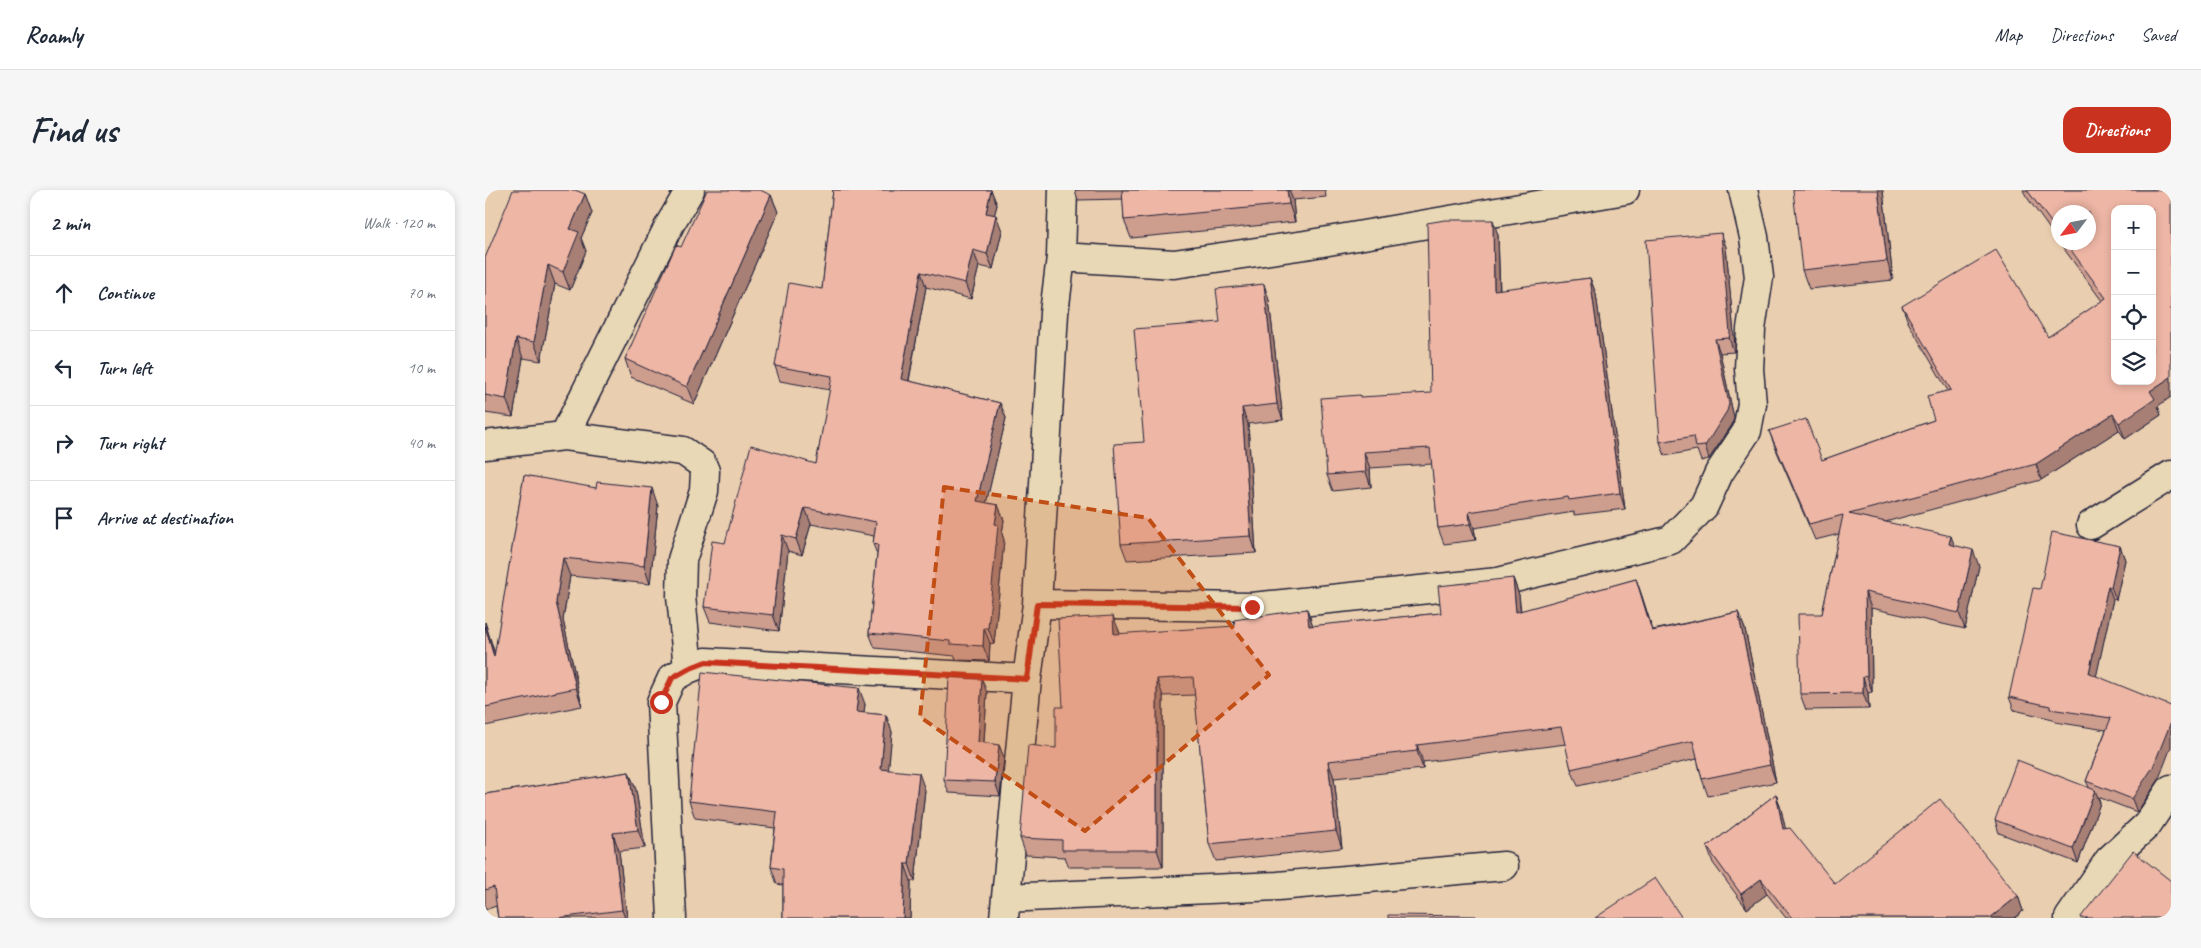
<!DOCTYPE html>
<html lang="en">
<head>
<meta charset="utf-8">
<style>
  :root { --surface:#fff; --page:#f6f6f7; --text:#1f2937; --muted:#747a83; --line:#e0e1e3; --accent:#c8321e }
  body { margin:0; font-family:Caveat,sans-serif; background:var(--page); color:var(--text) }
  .controls { position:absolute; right:15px; top:15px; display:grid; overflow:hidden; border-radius:10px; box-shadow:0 2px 8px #0003 }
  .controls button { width:45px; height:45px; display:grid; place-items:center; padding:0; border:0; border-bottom:1px solid var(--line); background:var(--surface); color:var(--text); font:25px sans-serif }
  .compass { position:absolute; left:1566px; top:15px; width:45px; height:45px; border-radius:50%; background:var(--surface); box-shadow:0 2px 8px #0003; rotate:238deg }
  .stop { position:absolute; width:15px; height:15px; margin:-11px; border:4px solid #c8321e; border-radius:50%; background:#fff }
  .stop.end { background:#c8321e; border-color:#fff; box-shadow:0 1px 5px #0008 }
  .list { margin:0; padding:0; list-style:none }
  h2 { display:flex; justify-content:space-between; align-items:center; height:65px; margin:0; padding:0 20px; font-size:21px }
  h2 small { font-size:16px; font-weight:400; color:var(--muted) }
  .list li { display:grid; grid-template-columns:32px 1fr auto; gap:15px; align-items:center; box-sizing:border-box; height:75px; padding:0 20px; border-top:1px solid var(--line) }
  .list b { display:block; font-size:19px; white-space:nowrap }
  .list em { font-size:16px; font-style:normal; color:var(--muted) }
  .icon { flex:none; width:28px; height:28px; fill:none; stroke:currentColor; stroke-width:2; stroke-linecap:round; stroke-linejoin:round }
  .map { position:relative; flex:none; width:1686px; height:728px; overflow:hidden; border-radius:15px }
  header { display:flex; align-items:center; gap:30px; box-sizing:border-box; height:70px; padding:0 25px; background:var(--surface); border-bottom:1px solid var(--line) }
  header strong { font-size:24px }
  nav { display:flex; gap:28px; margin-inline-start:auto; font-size:18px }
  .intro { display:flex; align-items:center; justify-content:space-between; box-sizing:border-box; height:120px; padding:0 30px }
  h1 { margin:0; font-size:35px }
  .button { padding:12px 22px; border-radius:15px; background:var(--accent); color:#fff; font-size:18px; font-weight:700 }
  main { display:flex; gap:30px; padding:0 30px }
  aside { flex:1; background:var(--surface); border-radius:15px; box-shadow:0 2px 8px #0003 }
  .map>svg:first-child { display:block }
</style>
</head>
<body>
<header>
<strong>Roamly</strong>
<nav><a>Map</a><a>Directions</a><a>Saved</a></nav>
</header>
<div class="intro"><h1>Find us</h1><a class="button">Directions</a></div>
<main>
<aside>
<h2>2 min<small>Walk · 120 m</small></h2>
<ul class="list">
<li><svg class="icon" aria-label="ahead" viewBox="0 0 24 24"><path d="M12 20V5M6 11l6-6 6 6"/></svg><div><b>Continue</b></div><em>70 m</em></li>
<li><svg class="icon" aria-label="left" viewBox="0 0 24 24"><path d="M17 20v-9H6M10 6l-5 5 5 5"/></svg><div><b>Turn left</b></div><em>10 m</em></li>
<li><svg class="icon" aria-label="right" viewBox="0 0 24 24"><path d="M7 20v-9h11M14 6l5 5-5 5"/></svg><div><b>Turn right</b></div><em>40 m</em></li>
<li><svg class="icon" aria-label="arrive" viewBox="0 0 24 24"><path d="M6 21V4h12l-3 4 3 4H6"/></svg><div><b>Arrive at destination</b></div></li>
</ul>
</aside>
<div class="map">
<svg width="1686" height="728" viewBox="0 0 1686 728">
  <rect width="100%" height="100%" fill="#eaceb0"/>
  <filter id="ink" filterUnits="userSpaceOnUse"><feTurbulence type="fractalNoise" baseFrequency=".02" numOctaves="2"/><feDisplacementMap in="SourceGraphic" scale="10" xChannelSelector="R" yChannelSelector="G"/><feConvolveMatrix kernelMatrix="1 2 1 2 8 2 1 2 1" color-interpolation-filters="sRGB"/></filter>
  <g filter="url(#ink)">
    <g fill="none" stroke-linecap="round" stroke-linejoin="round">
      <defs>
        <path id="street" d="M 576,67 L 689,74 L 820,55 L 1140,0
          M 79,246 L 185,34 L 205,0
          M 0,255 L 79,246 L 198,261 L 217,274 L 220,281 L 219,301 L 197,370 L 196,406 L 203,479
          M 1606,335 L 1686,285
          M 552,414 L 767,417 L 1013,392 L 1186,350 L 1219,316 L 1234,283 L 1262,241 L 1267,214 L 1264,179 L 1266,139 L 1274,87 L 1269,47 L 1258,0
          M 521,708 L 793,696 L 1019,676
          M 187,728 L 176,512 L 187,488 L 203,479 L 221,472 L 542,489
          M 519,728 L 542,489 L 552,414 L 569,123 L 576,67 L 578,0
          M 1584,728 L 1624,670 L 1662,635 L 1686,599"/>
      </defs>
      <!-- street casing -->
      <use href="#street" stroke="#22223b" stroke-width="31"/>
      <!-- street -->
      <use href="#street" stroke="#e9d8b5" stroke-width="28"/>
    </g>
    <!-- wall -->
    <path fill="#cd9d8e" stroke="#22223b" d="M 348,0 L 506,0 L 512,15 L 509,25 L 517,41 L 508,79 L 494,76 L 486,109 L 441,97 L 424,191 L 515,213 L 521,228 L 501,313 L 513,315 L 519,330 L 517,344 L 519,350 L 509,454 L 505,453 L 504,471 L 471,470 L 470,466 L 390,458 L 384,443 L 392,364 L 388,354 L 389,346 L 326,334 L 317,365 L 303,361 L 294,441 L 225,432 L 219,417 L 240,353 L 331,274 L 345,200 L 295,191 L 290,176 L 337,99 Z
      M 590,0 L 840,0 L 841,7 L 808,10 L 810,32 L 646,48 L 639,30 L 638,9 L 593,10 Z
      M 1538,0 L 1686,0 L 1673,216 L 1676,225 L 1640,249 L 1634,240 L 1556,290 L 1400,332 L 1469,355 L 1494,376 L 1480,439 L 1386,418 L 1387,502 L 1383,503 L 1384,519 L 1321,520 L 1315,504 L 1337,424 L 1354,344 L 1330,350 L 1290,257 L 1284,241 L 1337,270 L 1449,230 L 1463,201 L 1423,132 L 1417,116 L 1563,147 L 1617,111 L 1574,52 L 1604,52 L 1574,22 L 1574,52 L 1541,6 Z
      M 1398,1 L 1408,90 L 1324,99 L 1317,80 Z
      M 100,4 L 107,23 L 96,48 L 101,61 L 85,100 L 70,94 L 56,171 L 38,168 L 28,227 L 0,223 L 0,68 Z
      M 286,5 L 293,22 L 209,214 L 146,187 L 140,169 L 196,57 Z
      M 1236,43 L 1241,57 L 1250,156 L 1249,162 L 1235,163 L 1249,228 L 1247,235 L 1224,269 L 1216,271 L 1212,260 L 1180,266 L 1175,252 Z
      M 1013,45 L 1015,100 L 1105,88 L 1111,104 L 1140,319 L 1089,325 L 1089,322 L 989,338 L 991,350 L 959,354 L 953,338 L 947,274 L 885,278 L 886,297 L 848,301 L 842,285 L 946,203 Z
      M 784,110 L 798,230 L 763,234 L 771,363 L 642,370 L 636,354 L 659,252 L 735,132 Z
      M 39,285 L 173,316 L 165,394 L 85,386 L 78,430 L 97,516 L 0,536 L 0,432 L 10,464 Z
      M 1635,356 L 1640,370 L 1631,410 L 1628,409 L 1611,486 L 1673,591 L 1652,622 L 1613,607 L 1615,613 L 1593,673 L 1514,643 L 1510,630 L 1604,597 L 1601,591 L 1621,540 L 1570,532 L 1568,529 L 1529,520 L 1524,507 Z
      M 1028,388 L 1034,405 L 1036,421 L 1151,389 L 1168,440 L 1253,422 L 1260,439 L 1291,592 L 1223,606 L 1217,589 L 1212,569 L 1093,596 L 1086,579 L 1081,554 L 938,572 L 938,579 L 849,588 L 857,658 L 731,671 L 724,654 L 710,505 L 678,506 L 678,677 L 584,677 L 580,667 L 541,665 L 535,648 L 571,558 L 578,517 L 750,436 L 822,419 L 828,436 L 956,423 Z
      M 502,503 L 499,553 L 514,555 L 519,568 L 515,606 L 464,603 L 459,590 Z
      M 380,514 L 379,523 L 401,525 L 407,542 L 403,580 L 440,600 L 430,691 L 426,691 L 425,728 L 298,728 L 298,695 L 292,694 L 286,677 L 290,638 L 210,628 L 204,611 Z
      M 144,582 L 151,600 L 160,658 L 134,661 L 142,728 L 13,728 L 11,716 L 0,720 L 0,604 Z
      M 1291,604 L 1296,619 L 1300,639 L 1350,694 L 1533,706 L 1538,721 L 1530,728 L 1301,728 L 1282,704 L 1262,719 L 1228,673 L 1222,657 Z"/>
    <!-- shaded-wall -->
    <path fill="#a77f74" stroke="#22223b" d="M 506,0 L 512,15 L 506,38 L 501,23 Z
      M 802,0 L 804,0 L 808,10 L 810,32 L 804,14 Z
      M 1393,0 L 1397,0 L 1398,1 L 1408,90 L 1402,71 Z
      M 100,4 L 107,23 L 96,48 L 101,61 L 85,100 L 78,82 L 85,39 Z
      M 286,5 L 293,22 L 209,214 L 202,197 Z
      M 511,25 L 517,41 L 508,79 L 502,64 Z
      M 1008,30 L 1013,45 L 1015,116 L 1009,100 Z
      M 1236,43 L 1241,57 L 1250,156 L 1249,162 L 1244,148 Z
      M 488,60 L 494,76 L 486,109 L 480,93 Z
      M 63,75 L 70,94 L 56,171 L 49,152 Z
      M 436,82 L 441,97 L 421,205 L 416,189 Z
      M 1105,88 L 1111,104 L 1140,319 L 1135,303 Z
      M 779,94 L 784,110 L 798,230 L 792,214 Z
      M 31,149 L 38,168 L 28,227 L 21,209 Z
      M 1230,149 L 1235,163 L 1249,228 L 1247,235 L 1224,269 L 1220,256 Z
      M 1686,187 L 1686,207 L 1673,216 L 1676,225 L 1640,249 L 1634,233 L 1665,201 Z
      M 515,213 L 521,228 L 498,327 L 492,311 Z
      M 757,218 L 763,234 L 771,363 L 766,346 Z
      M 1628,224 L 1634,240 L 1556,290 L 1551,274 Z
      M 879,262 L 885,278 L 886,297 L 881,282 Z
      M 167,298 L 173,316 L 165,394 L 159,376 Z
      M 513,315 L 519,330 L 517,344 L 519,350 L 509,454 L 503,438 L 510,334 Z
      M 320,318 L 326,334 L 317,365 L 311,349 Z
      M 984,322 L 989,338 L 991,350 L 985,334 Z
      M 297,345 L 303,361 L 294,441 L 288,425 Z
      M 1466,346 L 1472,362 L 1464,354 Z
      M 1635,356 L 1640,370 L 1631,410 L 1626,397 Z
      M 1488,360 L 1494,376 L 1480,439 L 1474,423 Z
      M 78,368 L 85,386 L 78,430 L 97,516 L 91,498 L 71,412 Z
      M 1028,388 L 1034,405 L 1037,439 L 1031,422 Z
      M 1151,389 L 1157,406 L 1173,458 L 1167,441 Z
      M 1623,396 L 1628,409 L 1609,497 L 1604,483 Z
      M 1380,402 L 1386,418 L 1387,502 L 1382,486 Z
      M 822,419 L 828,436 L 824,436 Z
      M 1253,422 L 1260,439 L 1291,592 L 1285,575 Z
      M 628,426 L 635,443 L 636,461 L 629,444 Z
      M 0,432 L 16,485 L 9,467 L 0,436 Z
      M 499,438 L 505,453 L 504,471 L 498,456 Z
      M 1378,487 L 1383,503 L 1384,519 L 1378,503 Z
      M 497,489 L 502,503 L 498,566 L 493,552 Z
      M 672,489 L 678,506 L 678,677 L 672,660 Z
      M 374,498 L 380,514 L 377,539 L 371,522 Z
      M 401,525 L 407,542 L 402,596 L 396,579 Z
      M 1686,532 L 1686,557 L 1673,591 L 1652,622 L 1647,609 Z
      M 514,555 L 519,568 L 515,606 L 510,592 Z
      M 932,555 L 938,572 L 938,579 L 932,561 Z
      M 843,571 L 849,588 L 857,658 L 851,641 Z
      M 144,582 L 151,600 L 160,658 L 153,640 Z
      M 434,583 L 440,600 L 430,691 L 424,674 Z
      M 1610,600 L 1615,613 L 1593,673 L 1588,659 Z
      M 1291,604 L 1296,619 L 1304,654 L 1298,639 Z
      M 128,643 L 134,661 L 142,728 L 140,728 L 137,720 Z
      M 420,674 L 426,691 L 425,728 L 418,728 Z
      M 1276,689 L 1282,704 L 1262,719 L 1256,704 Z
      M 1533,706 L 1538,721 L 1530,728 L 1505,728 Z"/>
    <!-- building -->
    <path fill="#eeb6a5" stroke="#22223b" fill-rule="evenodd" d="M 28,0 L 90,0 L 100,4 L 85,39 L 94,42 L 78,82 L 63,75 L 49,152 L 31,149 L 21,209 L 0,205 L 0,68 Z
      M 222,0 L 275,0 L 286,5 L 202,197 L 140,169 L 191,55 L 196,57 Z
      M 348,0 L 506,0 L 501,23 L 511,25 L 502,64 L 488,60 L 480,93 L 436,82 L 416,189 L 515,213 L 492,311 L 513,315 L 510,334 L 513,335 L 503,438 L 499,438 L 498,456 L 465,454 L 465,451 L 384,443 L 393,355 L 388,354 L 391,332 L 320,318 L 311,349 L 297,345 L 288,425 L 219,417 L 227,351 L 240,353 L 266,255 L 331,274 L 347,186 L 290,176 L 304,93 L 337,99 Z
      M 637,0 L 802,0 L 804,14 L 639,30 Z
      M 1308,0 L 1393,0 L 1402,71 L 1317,80 Z
      M 1542,0 L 1686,0 L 1686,187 L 1665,201 L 1670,209 L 1634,233 L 1628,224 L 1551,274 L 1364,324 L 1466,346 L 1464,354 L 1488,360 L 1474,423 L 1380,402 L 1382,486 L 1378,487 L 1378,503 L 1315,504 L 1313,424 L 1337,424 L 1358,325 L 1324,334 L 1284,241 L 1321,229 L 1337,270 L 1449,230 L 1442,206 L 1466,200 L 1417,116 L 1511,60 L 1563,147 L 1621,108 L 1580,52 L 1604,52 L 1604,22 L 1574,22 L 1574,43 ZM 1630,19 L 1667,19 L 1667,191 L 1630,191 Z
      M 960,30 L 1008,30 L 1009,100 L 1105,88 L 1135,303 L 1084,310 L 1083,307 L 984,322 L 985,334 L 953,338 L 945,258 L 879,262 L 881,282 L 842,285 L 836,208 L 875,205 L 875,207 L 946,203 L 942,33 Z
      M 1236,43 L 1245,143 L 1244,148 L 1230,149 L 1244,214 L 1242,221 L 1220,256 L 1211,257 L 1209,246 L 1175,252 L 1161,50 Z
      M 779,94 L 792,214 L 757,218 L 766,346 L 636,354 L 629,254 L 659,252 L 649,139 L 735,132 L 731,99 Z
      M 39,285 L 111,298 L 112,292 L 167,298 L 159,376 L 78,368 L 71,412 L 91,498 L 0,517 L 0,436 L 9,467 Z
      M 1567,342 L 1635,356 L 1626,397 L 1623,396 L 1604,483 L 1686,516 L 1686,532 L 1668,577 L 1647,609 L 1601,591 L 1626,528 L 1565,519 L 1565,516 L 1524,507 L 1548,398 L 1555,399 Z
      M 1028,388 L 1031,422 L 1151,389 L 1167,441 L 1253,422 L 1285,575 L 1217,589 L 1208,551 L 1086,579 L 1076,537 L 932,555 L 932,561 L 843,571 L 851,641 L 724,654 L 708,487 L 672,489 L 672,660 L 577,660 L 577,650 L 535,648 L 543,555 L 571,558 L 571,517 L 578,517 L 573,429 L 628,426 L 629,444 L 750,436 L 749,430 L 822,419 L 824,436 L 956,423 L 953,396 Z
      M 217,482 L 374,498 L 371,522 L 401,525 L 396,579 L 434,583 L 424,674 L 420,674 L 418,728 L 298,728 L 298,679 L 286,677 L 292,622 L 204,611 Z
      M 464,487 L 497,489 L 493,552 L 514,555 L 510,592 L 459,590 Z
      M 1532,570 L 1610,600 L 1588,659 L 1510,630 Z
      M 144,582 L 153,640 L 128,643 L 137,720 L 72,728 L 13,728 L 9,697 L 0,700 L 0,604 Z
      M 1291,604 L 1298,639 L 1305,638 L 1350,694 L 1455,609 L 1533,706 L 1505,728 L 1307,728 L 1276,689 L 1256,704 L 1222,657 Z
      M 1648,661 L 1686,691 L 1686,728 L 1595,728 Z
      M 1170,688 L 1197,728 L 1110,728 Z
      M 903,725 L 991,726 L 991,728 L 903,728 Z"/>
  </g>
  <g fill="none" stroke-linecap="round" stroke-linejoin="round" filter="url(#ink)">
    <!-- route -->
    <path stroke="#c8321e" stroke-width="6" d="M 176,512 L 187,488 L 203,479 L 221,472 L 542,489 L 552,414 L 767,417"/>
  </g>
  <!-- marked area -->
  <path fill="#c04e15" fill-opacity="0.2" stroke="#c04e15" stroke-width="4" stroke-dasharray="10 6" stroke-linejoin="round" d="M 459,297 L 663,328 L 784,485 L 600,641 L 435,527 Z"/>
</svg>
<div class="controls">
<button>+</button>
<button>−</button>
<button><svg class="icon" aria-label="locate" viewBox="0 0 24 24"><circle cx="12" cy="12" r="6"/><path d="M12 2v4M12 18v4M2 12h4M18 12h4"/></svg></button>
<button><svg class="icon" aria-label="layers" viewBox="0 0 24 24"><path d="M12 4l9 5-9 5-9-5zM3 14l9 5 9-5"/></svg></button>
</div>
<svg class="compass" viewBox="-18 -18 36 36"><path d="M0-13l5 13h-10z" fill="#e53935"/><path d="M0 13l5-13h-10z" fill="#747a83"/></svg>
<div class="stop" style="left:176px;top:512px"></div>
<div class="stop end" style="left:767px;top:417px"></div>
</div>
</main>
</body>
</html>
